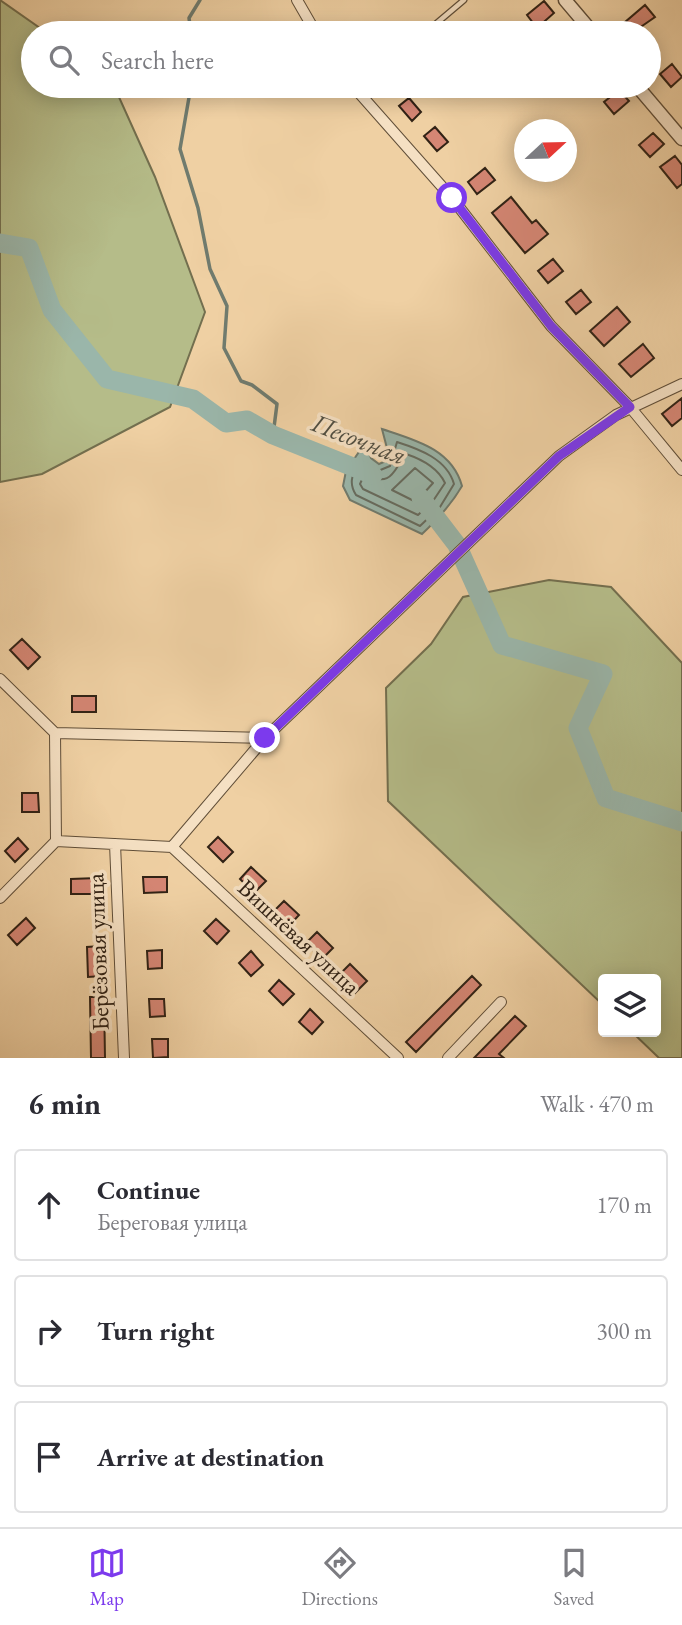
<!DOCTYPE html>
<html lang="en">
<head>
<meta charset="utf-8">
<style>
  :root { --surface:#fff; --page:#f7f7f7; --text:#2b2b33; --muted:#7c7c81; --line:#e1e1e2; --accent:#7c3aed }
  body { margin:0; font-family:"EB Garamond",serif; background:var(--page); color:var(--text) }
  .controls { position:absolute; right:21px; bottom:21px; display:grid; overflow:hidden; border-radius:7px; box-shadow:0 4px 18px #0003 }
  .controls button { width:63px; height:63px; display:grid; place-items:center; padding:0; border:0; border-bottom:2px solid var(--line); background:var(--surface); color:var(--text); font:35px sans-serif }
  .compass { position:absolute; left:514px; top:119px; width:63px; height:63px; border-radius:50%; background:var(--surface); box-shadow:0 4px 18px #0003; rotate:68deg }
  .stop { position:absolute; width:21px; height:21px; margin:-16px; border:5px solid #7c3aed; border-radius:50%; background:#fff }
  .stop.end { background:#7c3aed; border-color:#fff; box-shadow:0 2px 7px #0008 }
  .list { margin:0; padding:0; list-style:none }
  h2 { display:flex; justify-content:space-between; align-items:center; height:91px; margin:0; padding:0 28px; font-size:30px }
  h2 small { font-size:23px; font-weight:400; color:var(--muted) }
  .list li { display:grid; grid-template-columns:46px 1fr auto; gap:21px; align-items:center; box-sizing:border-box; height:112px; margin:0 14px 14px; padding:0 14px; border:2px solid var(--line); border-radius:7px }
  .list b { display:block; font-size:26px; white-space:nowrap }
  .list p { margin:0; font-size:23px; white-space:nowrap; color:var(--muted) }
  .list em { font-size:23px; font-style:normal; color:var(--muted) }
  .icon { flex:none; width:38px; height:38px; fill:none; stroke:currentColor; stroke-width:2; stroke-linecap:round; stroke-linejoin:round }
  .map { position:relative; flex:none; width:682px; height:1058px; overflow:hidden }
  .search { position:absolute; background:var(--surface); box-shadow:0 4px 18px #0003; left:21px; right:21px; top:21px; height:77px; display:flex; align-items:center; gap:18px; box-sizing:border-box; padding:0 24px; border-radius:38px; color:var(--muted); font-size:26px }
  .sheet { height:469px; background:var(--surface) }
  nav { display:flex; justify-content:space-around; align-items:center; box-sizing:border-box; height:98px; border-top:2px solid var(--line); background:var(--surface); font-size:19px; color:var(--muted) }
  nav a { display:grid; justify-items:center; gap:4px }
  nav .on { color:var(--accent) }
  .map>svg:first-child { display:block }
</style>
</head>
<body>
<div class="map">
<svg width="682" height="1058" viewBox="0 0 682 1058">
  <rect width="100%" height="100%" fill="#efd0a3"/>
  <filter id="stains"><feTurbulence type="fractalNoise" baseFrequency=".00286" numOctaves="4"/><feColorMatrix values="0 0 0 0 .2 0 0 0 0 .09 0 0 0 0 .02 0 0 0 .5 -.17"/></filter>
  <radialGradient id="worn" r=".72"><stop offset=".6" stop-color="#630" stop-opacity="0"/><stop offset="1" stop-color="#630" stop-opacity=".3"/></radialGradient>
  <!-- green -->
  <path fill="#b5bc89" stroke="#736f4f" stroke-width="2" d="M 0,0 L 47,33 L 33,33 L 33,86 L 114,86 L 155,177 L 205,312 L 170,407 L 42,474 L 0,482 Z
    M 549,580 L 611,587 L 682,663 L 682,1058 L 659,1058 L 632,1032 L 656,1032 L 656,979 L 603,979 L 603,1005 L 388,801 L 386,688 L 431,644 L 463,597 Z"/>
  <!-- water -->
  <path fill="#9ab6aa" stroke="#707b6e" stroke-width="2" d="M 382,429 C 415,440 452,449 462,486 C 451,505 438,519 422,534 L 350,500 L 343,486 L 346,471 L 365,443 L 371,458 L 379,464 L 386,461 L 388,452 Z"/>
  <g fill="none" stroke-linecap="round" stroke-linejoin="round">
    <!-- shore -->
    <path stroke="#666c60" stroke-width="2" d="M 397,442 C 419,449 447,459 454,484 L 440,507 L 420,526 L 356,495 C 348,482 352,473 362,462 L 378,471 L 390,466 Z
      M 406,454 C 421,459 438,468 445,483 L 433,501 L 418,515 L 363,489 L 360,484 L 364,475 C 393,487 392,472 406,454 Z
      M 415,468 L 433,483 L 416,502 L 392,490 Z"/>
    <!-- stream -->
    <path stroke="#707b6e" stroke-width="3.5" d="M 191,33 L 189,18 L 200,0
      M 191,86 L 180,149 L 198,208 L 210,269 L 227,306 L 224,348 L 241,381 L 252,385 L 277,404 L 273,435"/>
    <!-- river -->
    <path stroke="#9ab6aa" stroke-width="19" d="M 0,243 L 29,248 L 52,310 L 107,379 L 193,399 L 226,423 L 247,420 L 273,435 L 373,475
      M 421,498 L 457,545 L 502,645 L 603,674 L 578,728 L 606,798 L 682,822"/>
  </g>
  <!-- building -->
  <path fill="#d58674" stroke="#312215" stroke-width="2" d="M 544,1 L 554,13 L 537,28 L 527,15 Z
    M 645,5 L 655,17 L 632,33 L 624,23 Z
    M 672,64 L 682,77 L 671,87 L 660,74 Z
    M 619,90 L 629,101 L 614,114 L 604,102 Z
    M 409,98 L 421,112 L 412,121 L 399,106 Z
    M 435,127 L 448,142 L 437,151 L 424,136 Z
    M 653,133 L 664,144 L 650,157 L 639,145 Z
    M 675,156 L 682,165 L 682,184 L 677,188 L 660,167 Z
    M 485,168 L 495,180 L 477,194 L 468,182 Z
    M 511,197 L 532,223 L 536,220 L 548,234 L 525,253 L 492,213 Z
    M 553,259 L 563,271 L 548,283 L 538,271 Z
    M 581,290 L 591,302 L 576,314 L 566,302 Z
    M 617,307 L 630,322 L 604,346 L 590,331 Z
    M 643,344 L 654,358 L 631,377 L 619,364 Z
    M 682,398 L 682,418 L 672,426 L 662,414 Z
    M 22,639 L 40,657 L 28,669 L 10,650 Z
    M 72,696 L 96,696 L 96,712 L 72,712 Z
    M 22,793 L 38,793 L 39,812 L 22,812 Z
    M 218,837 L 233,852 L 223,862 L 208,847 Z
    M 18,838 L 28,849 L 15,862 L 5,851 Z
    M 251,867 L 266,881 L 254,893 L 240,879 Z
    M 143,877 L 167,877 L 167,892 L 144,893 Z
    M 97,878 L 97,894 L 71,894 L 71,879 Z
    M 284,901 L 299,915 L 287,928 L 272,913 Z
    M 26,918 L 35,928 L 17,945 L 8,935 Z
    M 216,919 L 229,931 L 217,944 L 204,931 Z
    M 317,932 L 333,948 L 322,959 L 306,943 Z
    M 101,946 L 102,976 L 88,977 L 87,947 Z
    M 162,950 L 162,968 L 148,969 L 147,951 Z
    M 251,951 L 263,965 L 251,976 L 239,963 Z
    M 350,964 L 367,981 L 355,993 L 338,976 Z
    M 472,976 L 481,985 L 416,1052 L 406,1042 Z
    M 279,980 L 294,994 L 283,1005 L 269,991 Z
    M 90,997 L 104,997 L 105,1058 L 91,1058 Z
    M 149,999 L 164,999 L 165,1016 L 150,1017 Z
    M 310,1009 L 323,1022 L 312,1034 L 299,1022 Z
    M 515,1016 L 526,1026 L 499,1054 L 504,1058 L 474,1058 Z
    M 152,1039 L 168,1039 L 168,1057 L 153,1058 Z"/>
  <g fill="none" stroke-linecap="round" stroke-linejoin="round">
    <defs>
      <path id="service" d="M 425,33 L 464,0"/>
      <path id="minor" d="M 297,0 L 316,33
        M 353,86 L 452,198 L 551,326 L 630,407 L 682,470
        M 0,679 L 55,733
        M 55,733 L 265,738
        M 55,733 L 56,841
        M 56,841 L 172,847
        M 115,844 L 124,1058
        M 172,847 L 265,738 L 559,456 L 616,415 L 682,384
        M 172,847 L 398,1058
        M 0,898 L 56,841
        M 448,1058 L 501,1002"/>
      <path id="tertiary" d="M 565,0 L 593,33
        M 637,86 L 682,139"/>
    </defs>
    <!-- service casing -->
    <use href="#service" stroke="#604e38" stroke-width="7"/>
    <!-- minor casing -->
    <use href="#minor" stroke="#604e38" stroke-width="12"/>
    <!-- tertiary casing -->
    <use href="#tertiary" stroke="#604e38" stroke-width="15"/>
    <!-- service -->
    <use href="#service" stroke="#f5e0c3" stroke-width="4.5"/>
    <!-- minor -->
    <use href="#minor" stroke="#f5e0c3" stroke-width="10"/>
    <!-- tertiary -->
    <use href="#tertiary" stroke="#f5e0c3" stroke-width="12"/>
  </g>
  <g fill="none" stroke-linecap="round" stroke-linejoin="round">
    <!-- route -->
    <path stroke="#7c3aed" stroke-width="9" d="M 265,738 L 559,456 L 630,407 L 551,326 L 452,198"/>
  </g>
  <g text-anchor="middle" stroke-width="7" stroke-linejoin="round" paint-order="stroke">
    <!-- street labels -->
    <g font-size="24" fill="#312215" stroke="#f5e0c3">
      <text transform="translate(299 937) rotate(43)" y="8">Вишнёвая улица</text>
      <text transform="translate(98 952) rotate(-92)" y="8">Берёзовая улица</text>
    </g>
    <!-- water labels -->
    <g font-size="26" font-style="italic" fill="#504e42" stroke="#f5e0c3">
      <text transform="translate(359 439) rotate(21)" y="9">Песочная</text>
    </g>
  </g>
  <rect width="100%" height="100%" filter="url(#stains)"/>
  <rect width="100%" height="100%" fill="url(#worn)"/>
</svg>
<div class="controls">
<button><svg class="icon" aria-label="layers" viewBox="0 0 24 24"><path d="M12 4l9 5-9 5-9-5zM3 14l9 5 9-5"/></svg></button>
</div>
<svg class="compass" viewBox="-18 -18 36 36"><path d="M0-13l5 13h-10z" fill="#e53935"/><path d="M0 13l5-13h-10z" fill="#7c7c81"/></svg>
<div class="stop" style="left:452px;top:198px"></div>
<div class="stop end" style="left:265px;top:738px"></div>
<div class="search"><svg class="icon" aria-label="search" viewBox="0 0 24 24"><circle cx="10" cy="10" r="6"/><path d="M15 15l6 6"/></svg>Search here</div>
</div>
<section class="sheet">
<h2>6 min<small>Walk · 470 m</small></h2>
<ul class="list">
<li><svg class="icon" aria-label="ahead" viewBox="0 0 24 24"><path d="M12 20V5M6 11l6-6 6 6"/></svg><div><b>Continue</b><p>Береговая улица</p></div><em>170 m</em></li>
<li><svg class="icon" aria-label="right" viewBox="0 0 24 24"><path d="M7 20v-9h11M14 6l5 5-5 5"/></svg><div><b>Turn right</b></div><em>300 m</em></li>
<li><svg class="icon" aria-label="arrive" viewBox="0 0 24 24"><path d="M6 21V4h12l-3 4 3 4H6"/></svg><div><b>Arrive at destination</b></div></li>
</ul>
</section>
<nav>
<a class="on"><svg class="icon" aria-label="map" viewBox="0 0 24 24"><path d="M3 6l6-2 6 2 6-2v14l-6 2-6-2-6 2zM9 4v14M15 6v14"/></svg>Map</a>
<a><svg class="icon" aria-label="directions" viewBox="0 0 24 24"><path d="M12 3l9 9-9 9-9-9zM9 14v-3h6M13 9l2 2-2 2"/></svg>Directions</a>
<a><svg class="icon" aria-label="saved" viewBox="0 0 24 24"><path d="M7 4h10v16l-5-4-5 4z"/></svg>Saved</a>
</nav>
</body>
</html>
